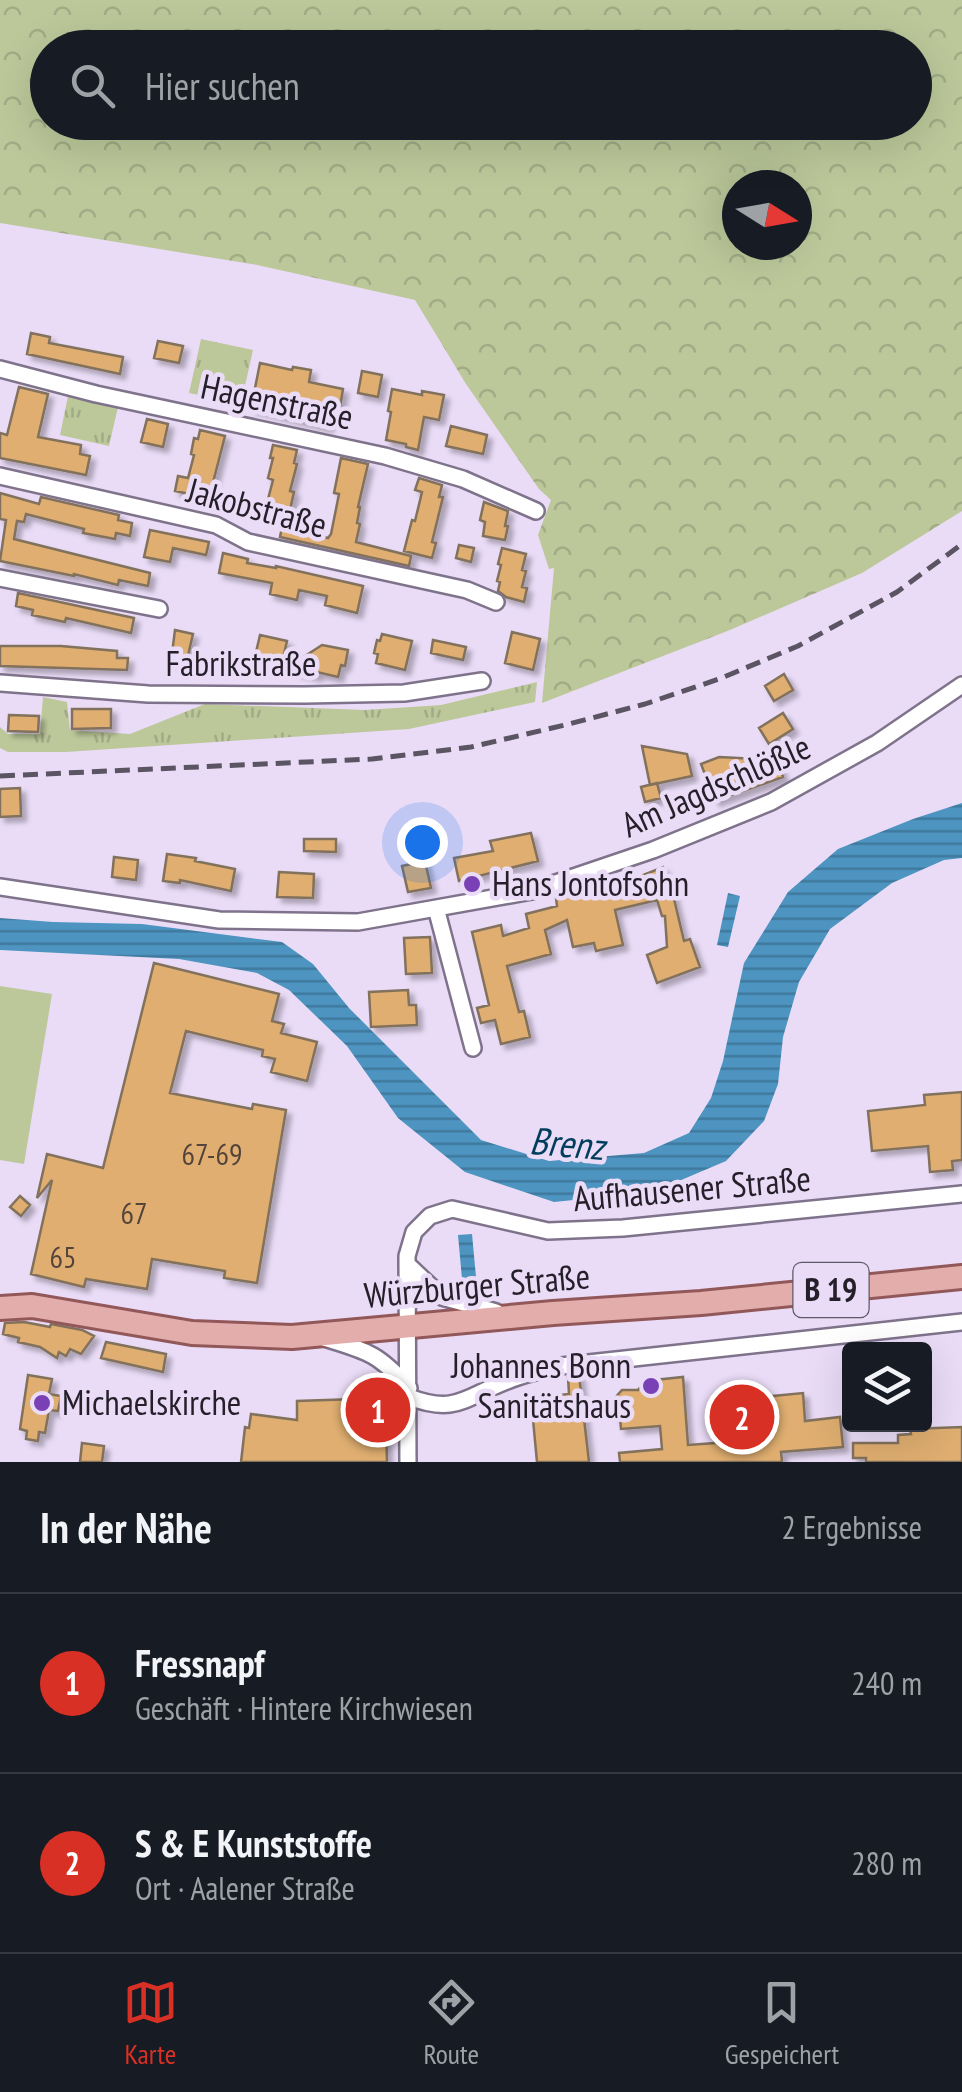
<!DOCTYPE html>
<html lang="de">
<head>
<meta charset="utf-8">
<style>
  :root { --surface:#171b24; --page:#20242c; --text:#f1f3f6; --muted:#9ea1a6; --line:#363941; --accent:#d93025 }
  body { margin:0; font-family:"PT Sans Narrow",sans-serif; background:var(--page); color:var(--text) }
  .controls { position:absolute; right:30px; bottom:30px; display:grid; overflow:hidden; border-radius:10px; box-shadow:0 10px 40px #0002 }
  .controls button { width:90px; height:90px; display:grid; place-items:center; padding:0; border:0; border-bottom:2px solid var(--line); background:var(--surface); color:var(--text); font:50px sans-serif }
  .compass { position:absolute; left:722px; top:170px; width:90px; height:90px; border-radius:50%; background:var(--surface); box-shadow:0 10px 40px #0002; rotate:101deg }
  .you { position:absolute; left:422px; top:842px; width:35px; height:35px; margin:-25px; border:8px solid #fff; border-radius:50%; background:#1a73e8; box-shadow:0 0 0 15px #1a73e833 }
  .badge { display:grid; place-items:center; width:65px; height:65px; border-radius:50%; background:var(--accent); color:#fff; font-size:32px; font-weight:700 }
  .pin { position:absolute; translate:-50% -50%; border:5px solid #fff; box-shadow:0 2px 10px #0006 }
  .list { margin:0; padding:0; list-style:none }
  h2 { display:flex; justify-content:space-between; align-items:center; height:130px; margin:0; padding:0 40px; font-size:42px }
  h2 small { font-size:32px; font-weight:400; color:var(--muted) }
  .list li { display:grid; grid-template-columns:65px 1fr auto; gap:30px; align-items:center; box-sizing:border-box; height:180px; padding:0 40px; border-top:2px solid var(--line) }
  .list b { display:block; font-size:38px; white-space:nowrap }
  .list p { margin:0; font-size:32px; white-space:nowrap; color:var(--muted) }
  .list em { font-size:32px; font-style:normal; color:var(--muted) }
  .icon { flex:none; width:55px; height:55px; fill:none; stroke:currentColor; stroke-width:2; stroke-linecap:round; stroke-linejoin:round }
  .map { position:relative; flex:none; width:962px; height:1462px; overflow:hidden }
  .search { position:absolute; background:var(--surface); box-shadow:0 10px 40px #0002; left:30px; right:30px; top:30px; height:110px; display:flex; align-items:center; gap:25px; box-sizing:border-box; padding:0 35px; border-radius:55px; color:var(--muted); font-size:38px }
  .sheet { height:490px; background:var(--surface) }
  nav { display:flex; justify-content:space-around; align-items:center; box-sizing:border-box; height:140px; border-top:2px solid var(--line); background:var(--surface); font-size:28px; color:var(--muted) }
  nav a { display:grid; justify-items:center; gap:5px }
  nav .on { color:var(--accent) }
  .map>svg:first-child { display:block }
</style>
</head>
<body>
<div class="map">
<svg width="962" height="1462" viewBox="0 0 962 1462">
  <defs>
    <pattern id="grass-tufts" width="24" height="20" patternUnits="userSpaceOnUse" patternTransform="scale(2.5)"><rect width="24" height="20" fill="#bcc89a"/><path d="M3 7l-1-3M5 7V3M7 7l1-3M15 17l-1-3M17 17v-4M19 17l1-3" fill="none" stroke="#a1ab85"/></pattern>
    <pattern id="forest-crowns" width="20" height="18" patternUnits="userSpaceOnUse" patternTransform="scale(2.5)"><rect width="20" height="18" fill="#bcc89a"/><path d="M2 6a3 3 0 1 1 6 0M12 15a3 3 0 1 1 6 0" fill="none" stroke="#a1ab85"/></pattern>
    <pattern id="water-rules" width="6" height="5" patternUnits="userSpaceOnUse" patternTransform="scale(2.5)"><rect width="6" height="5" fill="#4d94c1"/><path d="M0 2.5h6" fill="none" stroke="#40789d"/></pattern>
    <filter id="shadow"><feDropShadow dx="5" dy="5" stdDeviation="2.5" flood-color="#0004"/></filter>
  </defs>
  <rect width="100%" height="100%" fill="#eadcf7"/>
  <!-- grass -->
  <path fill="url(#grass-tufts)" d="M 201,339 L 253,350 L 241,404 L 189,393 Z
    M 68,396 L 118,407 L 109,446 L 60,435 Z
    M 537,682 L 535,702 L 409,729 L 66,752 L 8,752 L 0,748 L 0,727 L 8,734 L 40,734 L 43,697 L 67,702 L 70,730 L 130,734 L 205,704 L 365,710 L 441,705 Z"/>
  <!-- forest -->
  <path fill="url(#forest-crowns)" fill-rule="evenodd" d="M 0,0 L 962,0 L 962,511 L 862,573 L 730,630 L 542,703 L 554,568 L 549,569 L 538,535 L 551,500 L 539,489 L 466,384 L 415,300 L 257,265 L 0,223 ZM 48,48 L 914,48 L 914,122 L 48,122 ZM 737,185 L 797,185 L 797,245 L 737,245 Z"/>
  <!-- pitch -->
  <path fill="#bcc89a" d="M 0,986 L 52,994 L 24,1164 L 0,1160 Z"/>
  <!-- water -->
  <path fill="url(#water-rules)" d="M 962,803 L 962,858 L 944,860 L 892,883 L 830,929 L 799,982 L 783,1037 L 778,1084 L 764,1121 L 726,1161 L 653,1192 L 554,1202 L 465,1172 L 398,1118 L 347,1046 L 289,990 L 257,973 L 179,959 L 0,950 L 0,918 L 53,922 L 142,924 L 282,942 L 313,964 L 349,1008 L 481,1140 L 549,1161 L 644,1153 L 689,1133 L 711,1098 L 723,1061 L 744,963 L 788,892 L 838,849 L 913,819 Z
    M 728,893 L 740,896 L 728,947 L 717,945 Z
    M 472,1234 L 476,1277 L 462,1279 L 458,1235 Z"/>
  <!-- building -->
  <path fill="#dfae6f" stroke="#82715b" stroke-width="2.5" filter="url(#shadow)" d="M 31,333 L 50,337 L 49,343 L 123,357 L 120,374 L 27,354 Z
    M 158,341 L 183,346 L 179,363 L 154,358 Z
    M 260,363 L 292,370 L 293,367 L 311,370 L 309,382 L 343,389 L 339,413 L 331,412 L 328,427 L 251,408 Z
    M 362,371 L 382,375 L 378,397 L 358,393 Z
    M 19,387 L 48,394 L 38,437 L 81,445 L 80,454 L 90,456 L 86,475 L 0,458 L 0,433 L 7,435 Z
    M 392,389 L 422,395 L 422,391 L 444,395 L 439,420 L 424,417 L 418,450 L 406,447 L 406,444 L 386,440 L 391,412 L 388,411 Z
    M 147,419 L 168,424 L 163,447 L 141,442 Z
    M 451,426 L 487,435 L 483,454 L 446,446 Z
    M 200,430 L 225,436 L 209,498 L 175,491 L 178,476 L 188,478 L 194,455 L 191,454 L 194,438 L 198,439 Z
    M 273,445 L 297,450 L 294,463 L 297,464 L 290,491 L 294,492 L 290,510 L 267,503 L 273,480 L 268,478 L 273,458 L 270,458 Z
    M 341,458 L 368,464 L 358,507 L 360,507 L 357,523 L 360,524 L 356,542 L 411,556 L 409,566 L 280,537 L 282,527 L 328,538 L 331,534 L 339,494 L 334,493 Z
    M 419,478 L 442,485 L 439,497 L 443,497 L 432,542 L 436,543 L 432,558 L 404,551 L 412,520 L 415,521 L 422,492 L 415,490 Z
    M 0,493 L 39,504 L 41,497 L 119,515 L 118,520 L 132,523 L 130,536 L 116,533 L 115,539 L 83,533 L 84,529 L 26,514 L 24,522 L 17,521 L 14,539 L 150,573 L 148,586 L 119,580 L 118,585 L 74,574 L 74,576 L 0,561 L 6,520 L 0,519 Z
    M 484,502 L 508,511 L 505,526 L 508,526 L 505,540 L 483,536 L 485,522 L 480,520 Z
    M 150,530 L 209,542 L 206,555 L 173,548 L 170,562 L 144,557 Z
    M 459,545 L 474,548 L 471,562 L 456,558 Z
    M 502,548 L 526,554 L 522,570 L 526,571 L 522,587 L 527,588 L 524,602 L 506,597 L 498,591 L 500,582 L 497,581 L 501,565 L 498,564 Z
    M 223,553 L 248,559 L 247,563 L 276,568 L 276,566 L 363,586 L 357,613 L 325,605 L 327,596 L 299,590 L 297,600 L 270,594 L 272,583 L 219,573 Z
    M 18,593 L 134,618 L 131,633 L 66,618 L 65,622 L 32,615 L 33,610 L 16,606 Z
    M 175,630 L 193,634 L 186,664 L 171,661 Z
    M 512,632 L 540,639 L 533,670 L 505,663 Z
    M 382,634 L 412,641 L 405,670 L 376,663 L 378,654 L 374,653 L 377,640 L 380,641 Z
    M 260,635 L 287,641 L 280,671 L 253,665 Z
    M 433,640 L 466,647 L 463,660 L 431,653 Z
    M 322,645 L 348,650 L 345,666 L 341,665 L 338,677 L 317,672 L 317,676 L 285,669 Z
    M 0,646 L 61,646 L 117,651 L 117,658 L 128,658 L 127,670 L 0,666 Z
    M 784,674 L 793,690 L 774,701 L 765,686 Z
    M 72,709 L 111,709 L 111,728 L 72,729 Z
    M 783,713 L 793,729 L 769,744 L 759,728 Z
    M 9,715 L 39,716 L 38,732 L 8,731 Z
    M 642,746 L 687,754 L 692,776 L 650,785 Z
    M 719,757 L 777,760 L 783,777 L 715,801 L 701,764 Z
    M 657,783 L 661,798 L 645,802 L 641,787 Z
    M 20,788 L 21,816 L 0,817 L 0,789 Z
    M 531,833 L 538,861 L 459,881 L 454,858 L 493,851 L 490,841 Z
    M 304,839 L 336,839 L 336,852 L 304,851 Z
    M 167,854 L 196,858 L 195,861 L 235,869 L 231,891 L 180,880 L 180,883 L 163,881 Z
    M 114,857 L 138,860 L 136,880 L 112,877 Z
    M 425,861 L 431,888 L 408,892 L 402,866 Z
    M 663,867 L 670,882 L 684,941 L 690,939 L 700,967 L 657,983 L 647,955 L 667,947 L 665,916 L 662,916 L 657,900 L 615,910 L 623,945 L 596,951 L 594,943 L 573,947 L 567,920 L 545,930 L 551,954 L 507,966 L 519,1012 L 524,1011 L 530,1037 L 501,1044 L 495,1020 L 481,1023 L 477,1008 L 489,1005 L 472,932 L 501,925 L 503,936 L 529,928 L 526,914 L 557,906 L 556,898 L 642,878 L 641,876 Z
    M 279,872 L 314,874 L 313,898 L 277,897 Z
    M 430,937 L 432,973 L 406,974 L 404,938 Z
    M 154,963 L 279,994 L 272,1021 L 284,1024 L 281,1033 L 317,1042 L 307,1081 L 271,1072 L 275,1059 L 262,1056 L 263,1050 L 186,1031 L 170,1093 L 252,1109 L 253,1104 L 286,1110 L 257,1283 L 224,1278 L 225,1271 L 152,1259 L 147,1289 L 86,1279 L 84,1287 L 31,1274 L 52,1180 L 37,1198 L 47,1154 L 103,1168 Z
    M 408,990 L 409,1005 L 416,1005 L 417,1025 L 371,1027 L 369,992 Z
    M 962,1092 L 962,1160 L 952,1161 L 953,1170 L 930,1172 L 928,1146 L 872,1151 L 868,1111 L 925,1105 L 924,1095 Z
    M 20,1196 L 30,1205 L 21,1216 L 10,1207 Z
    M 24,1322 L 50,1327 L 51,1324 L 82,1330 L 94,1336 L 81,1354 L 70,1349 L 66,1356 L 59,1352 L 57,1358 L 40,1347 L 18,1342 L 19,1338 L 3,1334 L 5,1323 Z
    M 106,1342 L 166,1354 L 163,1372 L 101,1358 Z
    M 28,1375 L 52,1379 L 49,1394 L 61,1396 L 58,1411 L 49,1410 L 45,1433 L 39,1432 L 38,1441 L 26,1439 L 27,1431 L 20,1429 Z
    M 579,1375 L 589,1462 L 537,1462 L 531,1398 L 569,1394 L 568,1377 Z
    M 683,1377 L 688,1445 L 715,1443 L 711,1402 L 803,1393 L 805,1421 L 840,1417 L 843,1447 L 781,1452 L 782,1462 L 620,1462 L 619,1453 L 662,1449 L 660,1426 L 621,1429 L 620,1418 L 614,1414 L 614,1399 L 622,1390 L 638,1390 L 645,1381 Z
    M 385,1398 L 387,1462 L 241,1462 L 245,1427 L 249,1428 L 251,1414 L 297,1420 L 297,1401 Z
    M 962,1427 L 962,1462 L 866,1462 L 866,1458 L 853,1458 L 853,1443 L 898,1443 L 898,1435 L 911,1434 L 910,1429 Z
    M 82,1443 L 104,1446 L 102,1462 L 80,1462 Z"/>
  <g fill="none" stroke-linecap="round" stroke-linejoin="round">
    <defs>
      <path id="street" d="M 0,369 L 96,394 L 385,456 L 463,479 L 536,511
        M 0,476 L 216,525 L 248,542 L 467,590 L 496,602
        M 0,578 L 159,609
        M 0,683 L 148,694 L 305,695 L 404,693 L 482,681
        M 0,887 L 219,920 L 358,922 L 532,891 L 653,850 L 771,802 L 877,743 L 962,685
        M 436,908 L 473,1048
        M 407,1264 L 442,1297 L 496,1312
        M 324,1338 C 367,1351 378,1353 409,1388
        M 409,1397 C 456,1415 465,1397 507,1381 C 524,1374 542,1370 561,1366 L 962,1322
        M 408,1462 L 407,1256 L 414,1232 L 430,1216 L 452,1209 L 548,1231 L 623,1228 L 962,1194"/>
      <path id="primary" d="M 0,1308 L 32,1306 L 192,1333 L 292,1337 L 553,1313 L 701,1303 L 962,1277"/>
    </defs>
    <!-- street casing -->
    <use href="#street" stroke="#7f738b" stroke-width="20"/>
    <!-- primary casing -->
    <use href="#primary" stroke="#925859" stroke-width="28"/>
    <!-- street -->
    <use href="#street" stroke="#fff" stroke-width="15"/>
    <!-- primary -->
    <use href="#primary" stroke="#e2adab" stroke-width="22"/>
    <!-- rail -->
    <path stroke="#5b5462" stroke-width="5" stroke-dasharray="15 8" stroke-linecap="butt" d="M 0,776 L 372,759 L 471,747 L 565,725 L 645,704 L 719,679 L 798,646 L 897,592 L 962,544"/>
  </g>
  <!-- markers -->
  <g fill="#7a40b6" stroke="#eadcf7" stroke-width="4">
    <circle cx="472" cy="884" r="10"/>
    <circle cx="651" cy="1386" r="10"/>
    <circle cx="42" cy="1403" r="10"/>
  </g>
  <g text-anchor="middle" stroke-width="9" stroke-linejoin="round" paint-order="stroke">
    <!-- number labels -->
    <g font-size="30" fill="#53433a">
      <text x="212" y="1165">67-69</text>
      <text x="134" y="1224">67</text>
      <text x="63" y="1268">65</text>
    </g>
    <!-- shield labels -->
    <rect fill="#eadcf7" stroke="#5f5867" stroke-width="2.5" x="793.5" y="1263" width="75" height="54" rx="8"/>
    <g font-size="32" font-weight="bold" fill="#241f29">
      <text x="831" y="1301">B 19</text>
    </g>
    <!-- street labels -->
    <g font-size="35" fill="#241f29" stroke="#eadcf7">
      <text transform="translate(277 402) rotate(12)" y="12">Hagenstraße</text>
      <text transform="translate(257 508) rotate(15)" y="12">Jakobstraße</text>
      <text x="241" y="676">Fabrikstraße</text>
      <text transform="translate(716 786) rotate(-24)" y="12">Am Jagdschlößle</text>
      <text transform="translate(692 1189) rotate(-5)" y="12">Aufhausener Straße</text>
      <text transform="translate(477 1286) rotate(-5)" y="12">Würzburger Straße</text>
    </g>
    <!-- poi labels -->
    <g font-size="35" fill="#241f29" stroke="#eadcf7" text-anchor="start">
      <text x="492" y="896">Hans Jontofsohn</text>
      <text x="631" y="1378" text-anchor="end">Johannes Bonn<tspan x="631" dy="40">Sanitätshaus</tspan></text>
      <text x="62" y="1415">Michaelskirche</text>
    </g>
    <!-- water labels -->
    <g font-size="38" font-style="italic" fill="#013e5d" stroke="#eadcf7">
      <text transform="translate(567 1144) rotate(5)" y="13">Brenz</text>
    </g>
  </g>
</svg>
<div class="controls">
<button><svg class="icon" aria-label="layers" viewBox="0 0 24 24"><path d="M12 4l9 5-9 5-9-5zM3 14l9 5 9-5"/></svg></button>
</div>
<svg class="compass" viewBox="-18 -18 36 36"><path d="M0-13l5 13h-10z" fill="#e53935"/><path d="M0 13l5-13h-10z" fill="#9ea1a6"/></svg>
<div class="you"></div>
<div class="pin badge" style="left:378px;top:1410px">1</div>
<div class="pin badge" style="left:742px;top:1417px">2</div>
<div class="search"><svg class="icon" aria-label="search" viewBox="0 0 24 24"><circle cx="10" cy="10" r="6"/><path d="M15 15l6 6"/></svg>Hier suchen</div>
</div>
<section class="sheet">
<h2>In der Nähe<small>2 Ergebnisse</small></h2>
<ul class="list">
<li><span class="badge">1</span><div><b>Fressnapf</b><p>Geschäft · Hintere Kirchwiesen</p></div><em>240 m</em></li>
<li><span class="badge">2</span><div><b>S &amp; E Kunststoffe</b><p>Ort · Aalener Straße</p></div><em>280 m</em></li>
</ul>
</section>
<nav>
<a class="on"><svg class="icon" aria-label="map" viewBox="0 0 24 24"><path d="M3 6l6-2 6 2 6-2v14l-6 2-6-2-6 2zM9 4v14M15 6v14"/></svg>Karte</a>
<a><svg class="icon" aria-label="directions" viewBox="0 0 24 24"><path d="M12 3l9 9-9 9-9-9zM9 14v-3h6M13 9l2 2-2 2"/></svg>Route</a>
<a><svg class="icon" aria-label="saved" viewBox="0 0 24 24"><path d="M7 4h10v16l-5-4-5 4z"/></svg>Gespeichert</a>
</nav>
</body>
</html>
